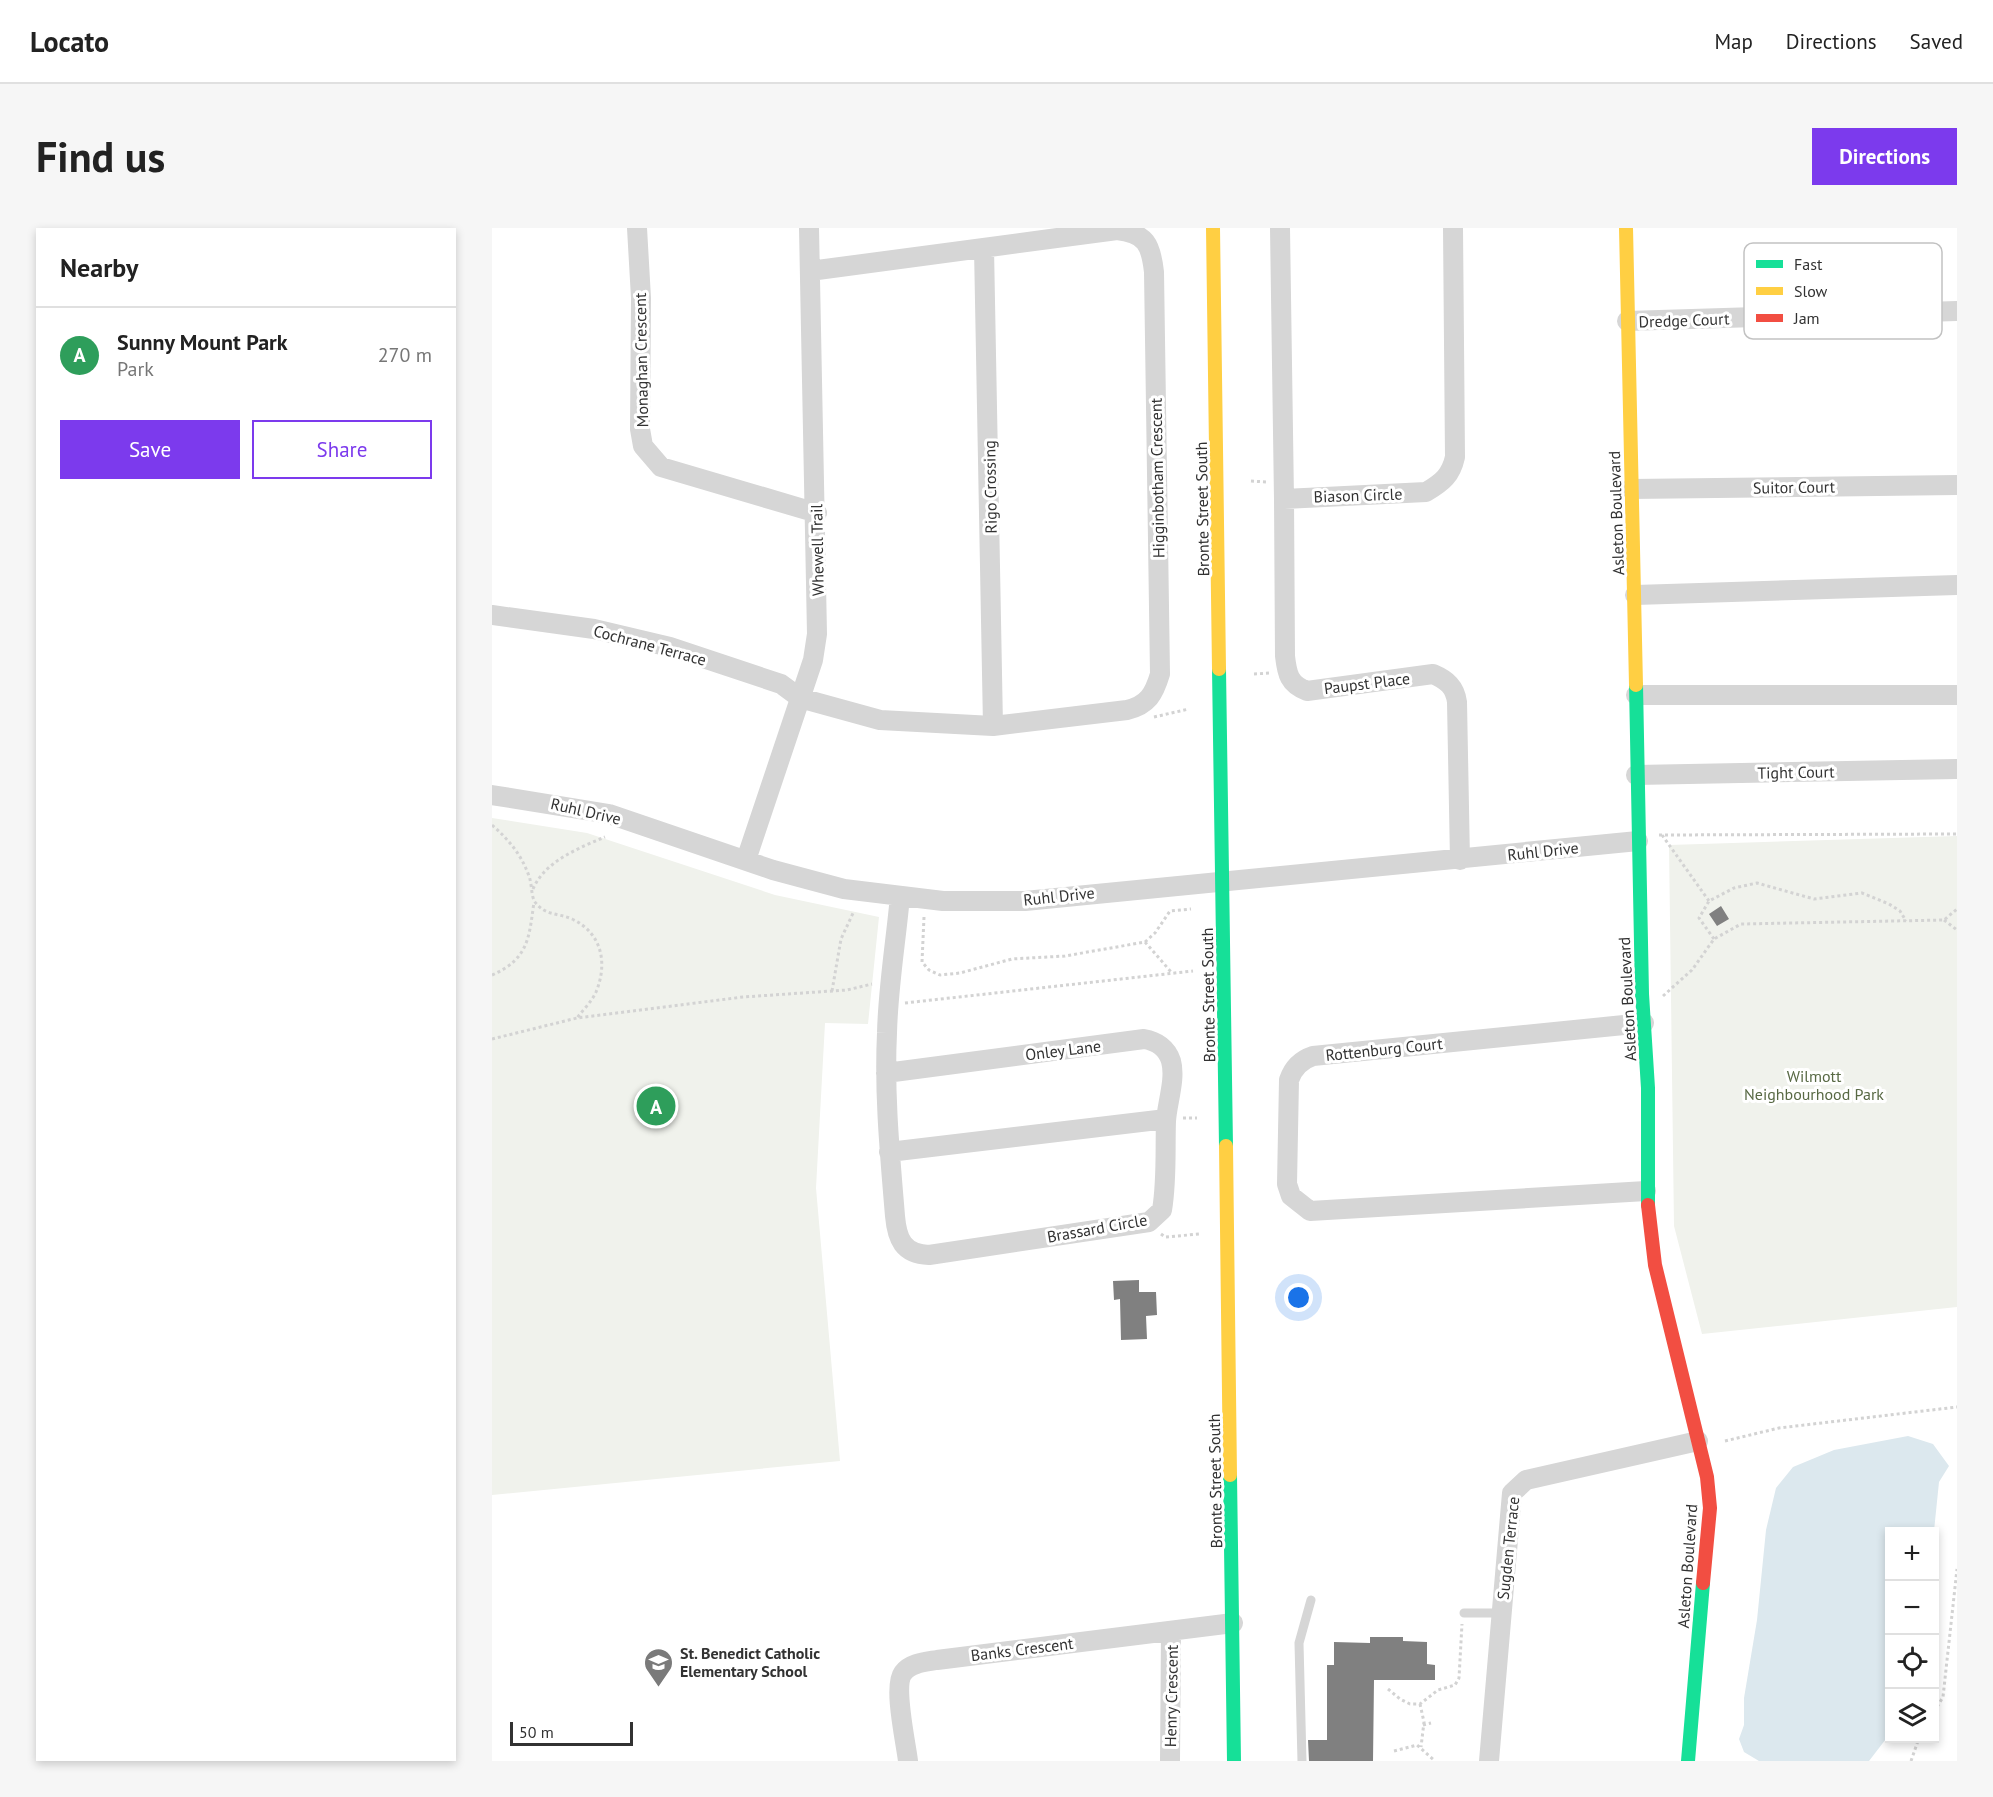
<!DOCTYPE html>
<html lang="en">
<head>
<meta charset="utf-8">
<style>
  :root { --surface:#fff; --page:#f6f6f6; --text:#222; --muted:#767676; --line:#e0e0e0; --accent:#7c3aed }
  body { margin:0; font-family:"PT Sans",sans-serif; background:var(--page); color:var(--text) }
  .controls { position:absolute; right:18px; bottom:18px; display:grid; overflow:hidden; border-radius:0px; box-shadow:0 3px 9px #0003 }
  .controls button { width:54px; height:54px; display:grid; place-items:center; padding:0; border:0; border-bottom:2px solid var(--line); background:var(--surface); color:var(--text); font:30px sans-serif }
  .scale { position:absolute; left:18px; bottom:15px; width:123px; box-sizing:border-box; padding-left:6px; border:3px solid #323232; border-top:0; font-size:16px; line-height:21px; white-space:nowrap; color:#323232; -webkit-text-stroke:4px #fff; paint-order:stroke }
  .you { position:absolute; left:807px; top:1070px; width:21px; height:21px; margin:-15px; border:4px solid #fff; border-radius:50%; background:#1a73e8; box-shadow:0 0 0 9px #1a73e833 }
  .badge { display:grid; place-items:center; width:39px; height:39px; border-radius:50%; background:var(--accent); color:#fff; font-size:20px; font-weight:700 }
  .pin { position:absolute; translate:-50% -50%; border:3px solid #fff; box-shadow:0 2px 6px #0006 }
  .list { margin:0; padding:0; list-style:none }
  h2 { display:flex; justify-content:space-between; align-items:center; height:78px; margin:0; padding:0 24px; font-size:26px }
  h2 small { font-size:20px; font-weight:400; color:var(--muted) }
  .list li { display:grid; grid-template-columns:39px 1fr auto; gap:18px; align-items:center; box-sizing:border-box; height:96px; padding:0 24px; border-top:2px solid var(--line) }
  .list b { display:block; font-size:22px; white-space:nowrap }
  .list p { margin:0; font-size:20px; white-space:nowrap; color:var(--muted) }
  .list em { font-size:20px; font-style:normal; color:var(--muted) }
  .actions { display:flex; gap:12px; padding:18px 24px }
  .actions a { flex:1; padding:14px 0; border:2px solid var(--accent); border-radius:0px; text-align:center; font-size:21px; color:var(--accent) }
  .actions .main { background:var(--accent); color:#fff }
  .icon { flex:none; width:33px; height:33px; fill:none; stroke:currentColor; stroke-width:2; stroke-linecap:round; stroke-linejoin:round }
  .map { position:relative; flex:none; width:1465px; height:1533px; overflow:hidden; border-radius:0px }
  header { display:flex; align-items:center; gap:36px; box-sizing:border-box; height:84px; padding:0 30px; background:var(--surface); border-bottom:2px solid var(--line) }
  header strong { font-size:28px }
  nav { display:flex; gap:33px; margin-inline-start:auto; font-size:21px }
  .intro { display:flex; align-items:center; justify-content:space-between; box-sizing:border-box; height:144px; padding:0 36px }
  h1 { margin:0; font-size:42px }
  .button { padding:15px 27px; border-radius:0px; background:var(--accent); color:#fff; font-size:21px; font-weight:700 }
  main { display:flex; gap:36px; padding:0 36px }
  aside { flex:1; background:var(--surface); border-radius:0px; box-shadow:0 3px 9px #0003 }
  .map>svg:first-child { display:block }
</style>
</head>
<body>
<header>
<strong>Locato</strong>
<nav><a>Map</a><a>Directions</a><a>Saved</a></nav>
</header>
<div class="intro"><h1>Find us</h1><a class="button">Directions</a></div>
<main>
<aside>
<h2>Nearby<small></small></h2>
<ul class="list">
<li><span class="badge" style="background:#2e9e5b">A</span><div><b>Sunny Mount Park</b><p>Park</p></div><em>270 m</em></li>
</ul>
<div class="actions"><a class="main">Save</a><a>Share</a></div>
</aside>
<div class="map">
<svg width="1465" height="1533" viewBox="0 0 1465 1533">
  <rect width="100%" height="100%" fill="#fff"/>
  <!-- green -->
  <path fill="#f0f2ec" d="M 0,590 L 95,605 L 283,667 L 387,689 L 376,796 L 333,795 L 324,960 L 348,1233 L 0,1267 Z
    M 1465,608 L 1465,1079 L 1210,1106 L 1182,998 L 1177,617 Z"/>
  <!-- water -->
  <path fill="#dce8ee" d="M 1416,1208 L 1441,1216 L 1457,1238 L 1447,1254 L 1442,1303 L 1398,1304 L 1397,1507 L 1377,1533 L 1267,1533 L 1252,1524 L 1247,1511 L 1252,1497 L 1252,1470 L 1265,1392 L 1274,1302 L 1284,1260 L 1301,1239 L 1342,1222 Z"/>
  <!-- building -->
  <path fill="#808080" d="M 1229,678 L 1237,691 L 1225,698 L 1217,686 Z
    M 647,1052 L 647,1064 L 664,1064 L 665,1087 L 654,1088 L 655,1111 L 629,1112 L 628,1071 L 622,1072 L 621,1053 Z
    M 878,1409 L 911,1409 L 911,1413 L 935,1414 L 935,1436 L 943,1437 L 943,1452 L 882,1452 L 881,1533 L 817,1533 L 816,1512 L 835,1512 L 835,1437 L 842,1437 L 842,1414 L 878,1415 Z"/>
  <g fill="none" stroke-linecap="round" stroke-linejoin="round">
    <!-- path -->
    <path stroke="#d3d3d3" stroke-width="3" stroke-dasharray="3 3" stroke-linecap="butt" d="M 759,253 L 774,254
      M 762,446 L 778,445
      M 662,489 L 697,481
      M 0,597 C 17,612 29,626 37,648 C 40,656 39,668 43,674 C 53,688 67,685 80,691 C 110,705 116,735 104,764 C 100,773 91,782 85,790
      M 1167,607 L 1465,606
      M 1170,607 L 1217,673
      M 41,661 C 53,633 87,620 113,609
      M 432,689 L 430,734 L 437,742 L 448,747 L 468,745 L 520,731 L 573,728 L 653,714 L 663,705 L 678,683 L 699,681
      M 1452,692 L 1465,702
      M 1222,711 L 1207,690 L 1217,673 L 1242,660 L 1265,655 L 1322,671 L 1370,665 L 1397,676 L 1408,683 L 1414,693
      M 653,714 L 680,745
      M 0,747 C 37,731 37,709 42,674
      M 340,763 L 349,711 L 362,683
      M 1171,768 L 1200,742 L 1222,711 L 1249,696 L 1452,692 L 1465,681
      M 413,775 L 701,743
      M 0,811 L 85,790 L 251,769 L 355,762 L 380,756
      M 691,890 L 705,890
      M 669,1006 L 673,1009 L 708,1006
      M 1233,1213 L 1287,1200 L 1465,1179
      M 896,1461 L 908,1471 L 918,1476 L 928,1476 L 946,1462 L 963,1457 L 967,1450 L 970,1396
      M 928,1476 L 932,1494 L 929,1519
      M 1442,1484 L 1451,1469 L 1465,1341
      M 931,1497 L 939,1495
      M 902,1523 L 925,1517 L 943,1533
      M 1419,1533 L 1427,1510"/>
    <!-- lane -->
    <path stroke="#d6d6d6" stroke-width="9" d="M 972,1385 L 1009,1385
      M 810,1533 L 807,1415 L 819,1372"/>
    <!-- street -->
    <path stroke="#d6d6d6" stroke-width="20" d="M 145,0 L 149,70 L 148,201 L 151,218 L 169,239 L 325,285
      M 788,0 L 792,271 L 934,264 C 951,254 959,247 963,229 L 961,0
      M 492,20 L 501,498
      M 1135,93 L 1465,83
      M 1139,261 L 1465,257
      M 792,271 L 793,428 C 795,446 797,456 815,463 L 941,446 C 955,452 963,459 965,474 L 968,632
      M 1143,367 L 1465,357
      M 0,387 L 102,401 L 178,419 L 289,456 L 308,470 L 388,492 L 501,498 L 635,482 C 656,477 662,466 668,446 L 662,44 C 659,17 654,5 625,2 L 318,43
      M 1144,467 L 1465,467
      M 1144,547 L 1465,541
      M 0,567 L 117,586 L 281,642 L 352,661 L 451,673 L 533,673 L 1146,613
      M 254,632 L 321,432 L 325,406 L 317,0
      M 1152,795 L 821,828 C 809,832 801,840 797,852 L 795,956 L 799,968 L 818,983 L 1154,963
      M 394,845 L 652,811 C 664,813 675,820 679,833 C 684,851 675,875 674,893 C 673,922 675,953 670,982 L 657,994 L 437,1027 C 411,1026 405,1011 403,988 C 398,927 392,866 395,805 C 396,759 404,713 408,668
      M 397,924 L 674,891
      M 416,1533 C 414,1515 401,1458 411,1445 C 418,1435 433,1434 445,1432 L 741,1395
      M 678,1533 L 679,1403
      M 997,1533 L 1020,1265 L 1034,1252 L 1206,1213"/>
    <!-- fast -->
    <path stroke="#16e098" stroke-width="14" d="M 727,441 L 734,918
      M 1144,457 L 1150,766 L 1156,860 L 1156,977
      M 738,1247 L 742,1533
      M 1196,1533 L 1211,1355"/>
    <!-- slow -->
    <path stroke="#ffcf43" stroke-width="14" d="M 721,0 L 727,441
      M 1134,0 L 1144,457
      M 734,918 L 738,1247"/>
    <!-- jam -->
    <path stroke="#f24e42" stroke-width="14" d="M 1156,977 L 1163,1037 L 1215,1249 L 1218,1280 L 1211,1355"/>
  </g>
  <!-- icons -->
  <defs>
    <symbol id="school-pin" viewBox="-11 -11 22 30"><path d="M0 17L-7.5 6A9.5 9.5 0 1 1 7.5 6Z" fill="#7a7a7a" stroke="#fff"/><path d="M0-5L7-2L0 1L-7-2ZM-4 1L0 2.5L4 1V4Q0 6-4 4Z" fill="#fff"/></symbol>
  </defs>
  <g fill-rule="evenodd">
    <use href="#school-pin" x="150" y="1418" width="33" height="45"/>
  </g>
  <g text-anchor="middle" stroke-width="6" stroke-linejoin="round" paint-order="stroke">
    <!-- street labels -->
    <g font-size="16" fill="#323232" stroke="#fff">
      <text transform="translate(1192 92) rotate(-2)" y="6">Dredge Court</text>
      <text transform="translate(149 132) rotate(-91)" y="6">Monaghan Crescent</text>
      <text transform="translate(665 250) rotate(-91)" y="6">Higginbotham Crescent</text>
      <text transform="translate(498 259) rotate(-91)" y="6">Rigo Crossing</text>
      <text transform="translate(1302 259) rotate(-1)" y="6">Suitor Court</text>
      <text transform="translate(866 267) rotate(-2)" y="6">Biason Circle</text>
      <text transform="translate(710 281) rotate(-91)" y="6">Bronte Street South</text>
      <text transform="translate(1124 285) rotate(-92)" y="6">Asleton Boulevard</text>
      <text transform="translate(325 322) rotate(-91)" y="6">Whewell Trail</text>
      <text transform="translate(158 417) rotate(15)" y="6">Cochrane Terrace</text>
      <text transform="translate(875 455) rotate(-7)" y="6">Paupst Place</text>
      <text transform="translate(1304 544) rotate(-1)" y="6">Tight Court</text>
      <text transform="translate(94 583) rotate(13)" y="6">Ruhl Drive</text>
      <text transform="translate(1051 623) rotate(-6)" y="6">Ruhl Drive</text>
      <text transform="translate(567 668) rotate(-6)" y="6">Ruhl Drive</text>
      <text transform="translate(716 767) rotate(-91)" y="6">Bronte Street South</text>
      <text transform="translate(1135 771) rotate(-93)" y="6">Asleton Boulevard</text>
      <text transform="translate(892 821) rotate(-6)" y="6">Rottenburg Court</text>
      <text transform="translate(571 822) rotate(-7)" y="6">Onley Lane</text>
      <text transform="translate(605 1000) rotate(-10)" y="6">Brassard Circle</text>
      <text transform="translate(723 1253) rotate(-91)" y="6">Bronte Street South</text>
      <text transform="translate(1016 1320) rotate(-84)" y="6">Sugden Terrace</text>
      <text transform="translate(1195 1338) rotate(-86)" y="6">Asleton Boulevard</text>
      <text transform="translate(530 1421) rotate(-7)" y="6">Banks Crescent</text>
      <text transform="translate(679 1468) rotate(-89)" y="6">Henry Crescent</text>
    </g>
    <!-- park labels -->
    <g font-size="16" fill="#586944" stroke="#fff">
      <text x="1322" y="854">Wilmott<tspan x="1322" dy="18">Neighbourhood Park</tspan></text>
    </g>
    <!-- poi labels -->
    <g font-size="16" font-weight="bold" fill="#323232" stroke="#fff" text-anchor="start">
      <text x="188" y="1431">St. Benedict Catholic<tspan x="188" dy="18">Elementary School</tspan></text>
    </g>
  </g>
  <!-- legend -->
  <rect x="1252" y="15" width="198" height="96" rx="9" fill="#fff" stroke="#c2c2c2" stroke-width="1.5"/>
  <rect x="1264" y="32" width="27" height="8" fill="#16e098"/>
  <rect x="1264" y="59" width="27" height="8" fill="#ffcf43"/>
  <rect x="1264" y="86" width="27" height="8" fill="#f24e42"/>
  <g font-size="16" fill="#323232">
    <text x="1302" y="42">Fast</text>
    <text x="1302" y="69">Slow</text>
    <text x="1302" y="96">Jam</text>
  </g>
</svg>
<div class="controls">
<button>+</button>
<button>−</button>
<button><svg class="icon" aria-label="locate" viewBox="0 0 24 24"><circle cx="12" cy="12" r="6"/><path d="M12 2v4M12 18v4M2 12h4M18 12h4"/></svg></button>
<button><svg class="icon" aria-label="layers" viewBox="0 0 24 24"><path d="M12 4l9 5-9 5-9-5zM3 14l9 5 9-5"/></svg></button>
</div>
<div class="scale">50 m</div>
<div class="you"></div>
<div class="pin badge" style="left:164px;top:878px;background:#2e9e5b">A</div>
</div>
</main>
</body>
</html>
